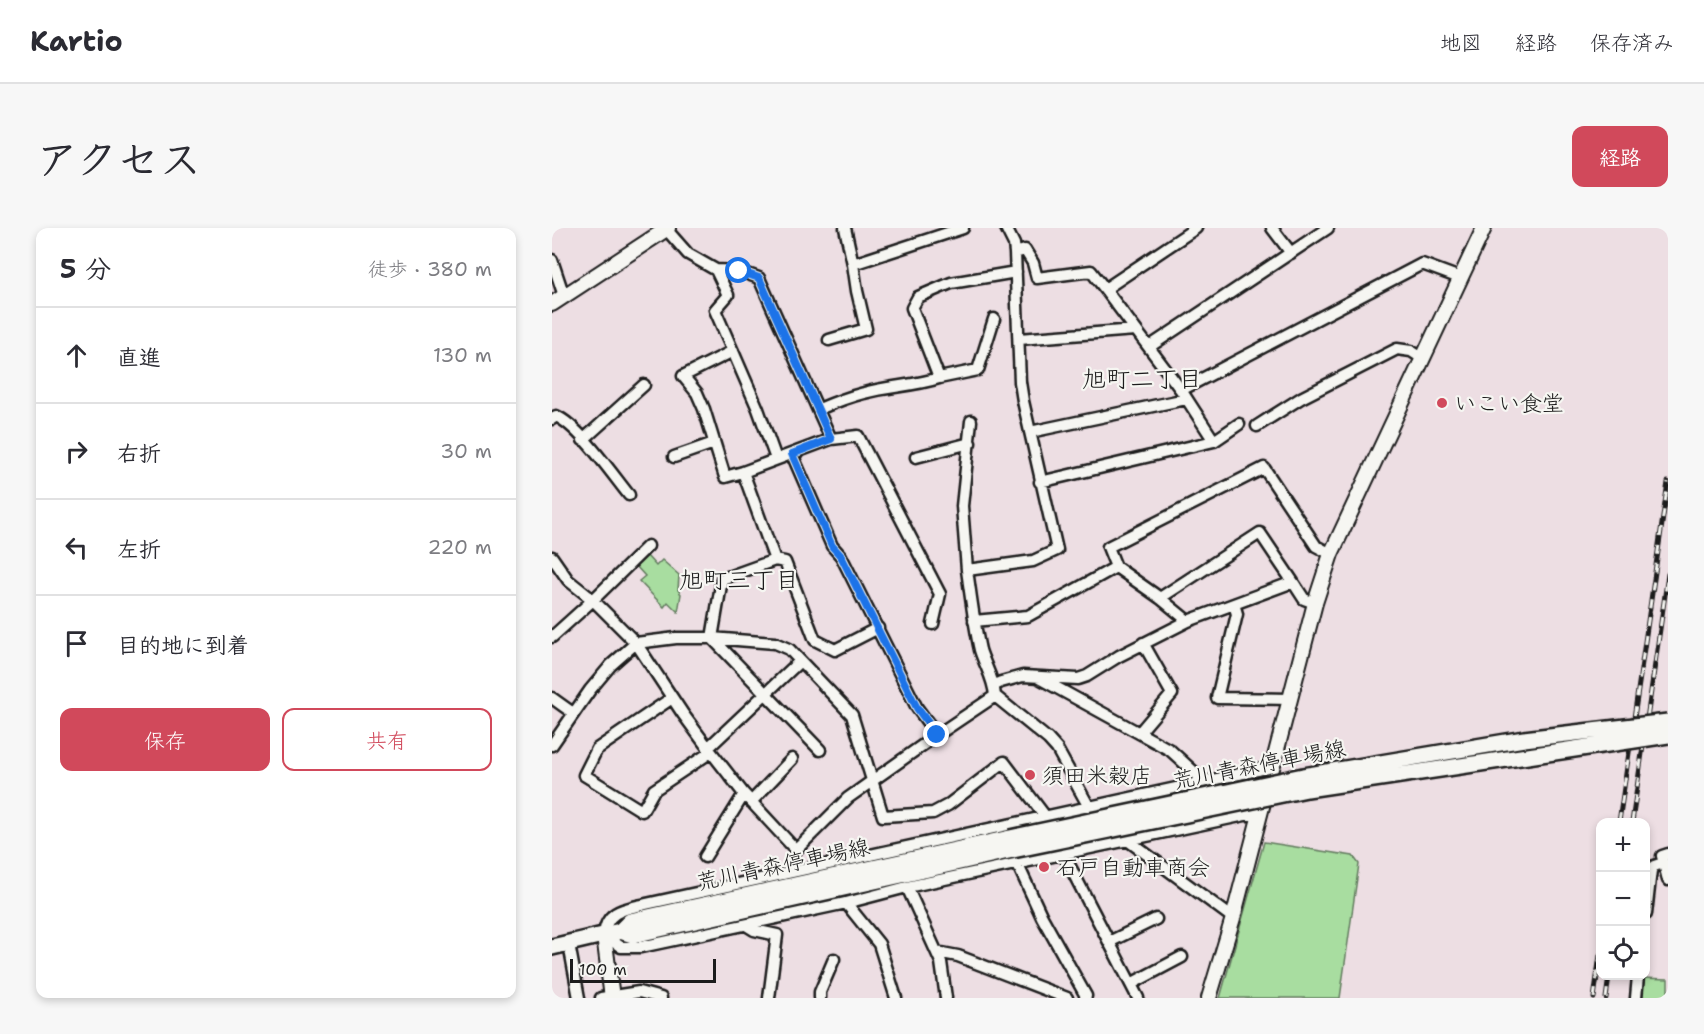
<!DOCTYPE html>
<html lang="ja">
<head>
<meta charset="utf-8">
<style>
  :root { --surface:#fff; --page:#f7f7f7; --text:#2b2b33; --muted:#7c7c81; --line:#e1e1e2; --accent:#d1495b }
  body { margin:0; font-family:"Shantell Sans","Klee One",sans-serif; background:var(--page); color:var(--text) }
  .controls { position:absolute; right:18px; bottom:18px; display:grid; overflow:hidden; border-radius:12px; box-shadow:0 3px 9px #0003 }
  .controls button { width:54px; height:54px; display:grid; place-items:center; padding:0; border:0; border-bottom:2px solid var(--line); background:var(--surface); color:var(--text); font:30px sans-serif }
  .scale { position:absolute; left:18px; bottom:15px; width:146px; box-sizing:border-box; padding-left:6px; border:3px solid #1c1c1c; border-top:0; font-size:16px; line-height:21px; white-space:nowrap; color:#1c1c1c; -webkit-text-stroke:4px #f6f6f2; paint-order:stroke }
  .stop { position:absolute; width:18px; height:18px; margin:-14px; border:4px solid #1a73e8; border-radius:50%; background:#fff }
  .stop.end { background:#1a73e8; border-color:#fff; box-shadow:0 2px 6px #0008 }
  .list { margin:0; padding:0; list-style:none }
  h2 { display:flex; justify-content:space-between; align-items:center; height:78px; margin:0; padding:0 24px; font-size:26px }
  h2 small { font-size:20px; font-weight:400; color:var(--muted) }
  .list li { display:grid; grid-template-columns:39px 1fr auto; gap:18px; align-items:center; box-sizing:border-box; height:96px; padding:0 24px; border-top:2px solid var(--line) }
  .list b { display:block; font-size:22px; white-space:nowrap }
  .list em { font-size:20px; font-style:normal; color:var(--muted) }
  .actions { display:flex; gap:12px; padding:18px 24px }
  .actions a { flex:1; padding:14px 0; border:2px solid var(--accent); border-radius:12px; text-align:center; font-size:21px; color:var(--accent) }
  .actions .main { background:var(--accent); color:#fff }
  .icon { flex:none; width:33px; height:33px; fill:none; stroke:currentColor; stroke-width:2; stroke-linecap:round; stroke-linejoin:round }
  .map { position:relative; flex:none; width:1116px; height:770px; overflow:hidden; border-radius:12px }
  header { display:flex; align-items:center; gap:36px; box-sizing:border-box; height:84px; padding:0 30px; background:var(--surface); border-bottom:2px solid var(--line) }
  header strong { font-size:28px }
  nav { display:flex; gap:33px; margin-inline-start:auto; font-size:21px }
  .intro { display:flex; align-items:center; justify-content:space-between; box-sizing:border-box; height:144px; padding:0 36px }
  h1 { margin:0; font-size:42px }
  .button { padding:15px 27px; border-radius:12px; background:var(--accent); color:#fff; font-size:21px; font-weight:700 }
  main { display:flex; gap:36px; padding:0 36px }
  aside { flex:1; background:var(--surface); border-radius:12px; box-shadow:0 3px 9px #0003 }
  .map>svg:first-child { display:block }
</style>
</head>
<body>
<header>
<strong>Kartio</strong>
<nav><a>地図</a><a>経路</a><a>保存済み</a></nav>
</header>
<div class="intro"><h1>アクセス</h1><a class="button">経路</a></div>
<main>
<aside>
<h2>5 分<small>徒歩 · 380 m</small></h2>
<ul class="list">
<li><svg class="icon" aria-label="ahead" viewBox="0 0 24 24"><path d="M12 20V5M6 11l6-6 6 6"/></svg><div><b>直進</b></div><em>130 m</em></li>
<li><svg class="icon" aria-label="right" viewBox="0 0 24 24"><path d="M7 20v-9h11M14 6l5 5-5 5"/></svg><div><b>右折</b></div><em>30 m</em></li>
<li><svg class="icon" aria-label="left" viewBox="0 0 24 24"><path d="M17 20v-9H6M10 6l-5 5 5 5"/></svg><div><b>左折</b></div><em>220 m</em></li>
<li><svg class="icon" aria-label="arrive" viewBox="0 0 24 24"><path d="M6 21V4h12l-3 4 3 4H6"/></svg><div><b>目的地に到着</b></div></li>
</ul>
<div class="actions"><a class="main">保存</a><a>共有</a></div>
</aside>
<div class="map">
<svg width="1116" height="770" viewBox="0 0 1116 770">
  <rect width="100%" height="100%" fill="#eddee3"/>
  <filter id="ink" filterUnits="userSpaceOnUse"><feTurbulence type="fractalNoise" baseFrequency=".0167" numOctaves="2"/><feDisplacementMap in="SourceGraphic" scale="12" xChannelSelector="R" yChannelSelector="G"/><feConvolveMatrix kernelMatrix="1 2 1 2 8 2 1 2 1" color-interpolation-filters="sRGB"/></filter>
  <g filter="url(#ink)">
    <!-- green -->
    <path fill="#a8dda0" stroke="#627c5e" stroke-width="1.5" d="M 95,328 L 104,338 L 110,332 L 127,347 L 126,362 L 129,366 L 126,384 L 116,374 L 112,379 L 87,353 L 93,348 L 84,338 Z
      M 712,614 L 801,628 L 807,636 L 788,770 L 668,770 Z
      M 1089,750 L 1116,751 L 1116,770 L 1090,770 Z"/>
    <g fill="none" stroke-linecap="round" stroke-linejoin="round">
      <defs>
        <path id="minor" d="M 293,0 L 301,36 L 411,0
          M 454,0 L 462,16 L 463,25 L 468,154 L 471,173 L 505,322 L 481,333 L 415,342 C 419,369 422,396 428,422 C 433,438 442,451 443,468 L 496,511 L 505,521 L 537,579
          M 644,0 L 553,61 L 629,162 L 662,213
          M 720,0 L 739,25
          M 114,1 L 136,26 L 164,42 L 187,43 L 207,50 L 279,211 L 191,244 L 223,332 L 170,351 L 160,410
          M 463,25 L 473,22 L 481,35 L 485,50 L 539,43 L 553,61
          M 0,32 L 12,68
          M 164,42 L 176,67 L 163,82 L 206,181 L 224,231
          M 467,111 L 583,102
          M 277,112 L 314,101 L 305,63 L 301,36
          M 597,119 L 776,0
          M 181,123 L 131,148 L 145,165 L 152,181 L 173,249 L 191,244
          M 387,150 L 426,142 L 442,91
          M 629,162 L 870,36 L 908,50
          M 267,181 C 281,175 296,169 312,165 C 337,158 362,158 387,150 L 360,80 L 366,69 L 399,55 L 464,44
          M 0,191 L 4,188 C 27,198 60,246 77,267
          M 705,198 L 749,170 L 845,121 L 859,123 L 870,130
          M 478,204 L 634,171
          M 279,211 L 306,208 L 388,366 L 381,396
          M 31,212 L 92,157
          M 240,226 L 280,318 L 289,328 L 365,480 L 385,507
          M 122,229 L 162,215
          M 364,229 L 418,215
          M 488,254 L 662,213 L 687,196
          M 0,329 L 16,352 L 41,372 L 96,318
          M 223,332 L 233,334 L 263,412 L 283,422 L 326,400
          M 415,342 L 410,278 L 419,193
          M 608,370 L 708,305 L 741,354
          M 682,376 L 685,386 L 665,470 L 739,471
          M 422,393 L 476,388 L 564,339
          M 636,393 L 608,370 L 564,339 L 556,319 L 712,240 L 764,318 L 779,326
          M 0,409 L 41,372 L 84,415 L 131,486 L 156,520 L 192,566 L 244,622 L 296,570 L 385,507 L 443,468
          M 160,410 L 268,522
          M 487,450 L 618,522 L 653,554
          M 443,457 L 449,454 L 471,448 L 526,451 L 535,448 L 567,428 L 636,393 L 741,354 L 752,371 L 763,375
          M 0,470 L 21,485
          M 120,470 L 45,521 L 32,547 L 90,583 L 102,562 L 159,524
          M 587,505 L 620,466 L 591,415
          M 0,517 L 38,462 L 59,437 L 84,415 L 124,410 L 160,410 L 223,415 L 237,421 L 300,487 L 331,588 L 381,585 L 396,577 L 452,534 L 493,588
          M 156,520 L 248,433
          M 199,574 L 240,531
          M 708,587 L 693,587 L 355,659 L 294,675 L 89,719 L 69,719 L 52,707 C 54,682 73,681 94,676 L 720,539
          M 574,611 L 681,690
          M 511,625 L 586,770
          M 1116,626 L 1110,628 L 1116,652
          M 153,629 L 192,566
          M 465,635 L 490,689 L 534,768 L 533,770
          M 355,659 L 389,734 L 394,770
          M 294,675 L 327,716 L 344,770
          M 1094,686 L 1099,642 L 1102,638 L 1111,635
          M 194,697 L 202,702 L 225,707 L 217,770
          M 557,714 L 604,691
          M 17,716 L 27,770
          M 385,724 L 406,728 L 515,770
          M 579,756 L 630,729
          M 49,770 L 87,764 L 109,770
          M 268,770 L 268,764 L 282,731
          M 1084,770 L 1086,748"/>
        <path id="tertiary" d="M 0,76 L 116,0
          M 52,707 L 60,770
          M 657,770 L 681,690 L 763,375 L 779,326 L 932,0"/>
        <path id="secondary" d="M 68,703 L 78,693 L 458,610
          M 0,719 L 68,703 L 81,707 L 461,622"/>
      </defs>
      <!-- minor casing -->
      <use href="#minor" stroke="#1c1c1c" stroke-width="15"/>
      <!-- tertiary casing -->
      <use href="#tertiary" stroke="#1c1c1c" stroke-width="18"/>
      <!-- secondary casing -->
      <use href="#secondary" stroke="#1c1c1c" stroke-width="20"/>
      <!-- minor -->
      <use href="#minor" stroke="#f6f6f2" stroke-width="10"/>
      <!-- tertiary -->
      <use href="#tertiary" stroke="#f6f6f2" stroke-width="14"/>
      <!-- secondary -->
      <use href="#secondary" stroke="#f6f6f2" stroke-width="15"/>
      <defs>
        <path id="rail" d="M 1067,594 L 1116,254
          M 1080,594 L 1116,346
          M 1042,770 L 1048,727
          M 1054,770 L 1057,748"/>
      </defs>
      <!-- rail casing -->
      <use href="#rail" stroke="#1c1c1c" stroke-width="5"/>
      <!-- rail -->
      <use href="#rail" stroke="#f6f6f2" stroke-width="3" stroke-dasharray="9" stroke-linecap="butt"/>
      <defs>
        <path id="secondary-bridge" d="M 458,610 L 751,548 L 972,511 L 1116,494
          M 461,622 L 755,561 L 1116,507"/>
      </defs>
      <!-- secondary-bridge casing -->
      <use href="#secondary-bridge" stroke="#1c1c1c" stroke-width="20" stroke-linecap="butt"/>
      <!-- secondary-bridge -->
      <use href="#secondary-bridge" stroke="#f6f6f2" stroke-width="15"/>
    </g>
  </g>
  <g fill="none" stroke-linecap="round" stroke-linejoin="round" filter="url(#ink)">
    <!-- route -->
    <path stroke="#1a73e8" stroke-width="8" d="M 187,43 L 207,50 L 279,211 L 240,226 L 280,318 L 289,328 L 365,480 L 385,507"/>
  </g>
  <!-- markers -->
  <g fill="#d1495b" stroke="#f6f6f2" stroke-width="2">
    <circle cx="890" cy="175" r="6"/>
    <circle cx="478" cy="547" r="6"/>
    <circle cx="492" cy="639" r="6"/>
  </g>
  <g text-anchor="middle" stroke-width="4.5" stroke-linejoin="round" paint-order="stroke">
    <!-- poi labels -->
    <g font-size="22" fill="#1c1c1c" stroke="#f6f6f2" text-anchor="start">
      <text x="902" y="183">いこい食堂</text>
      <text x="490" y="555">須田米穀店</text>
      <text x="504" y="647">石戸自動車商会</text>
    </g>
    <!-- street labels -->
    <g font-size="22" fill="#1c1c1c" stroke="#f6f6f2">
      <text transform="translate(707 536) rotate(-11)" y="8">荒川青森停車場線</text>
      <text transform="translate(231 636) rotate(-12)" y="8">荒川青森停車場線</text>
    </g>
    <!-- neighbourhood labels -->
    <g font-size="24" fill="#1c1c1c" stroke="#f6f6f2">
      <text x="590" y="159">旭町二丁目</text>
      <text x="187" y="360">旭町三丁目</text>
    </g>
  </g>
</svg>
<div class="controls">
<button>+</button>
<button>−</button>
<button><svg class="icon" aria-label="locate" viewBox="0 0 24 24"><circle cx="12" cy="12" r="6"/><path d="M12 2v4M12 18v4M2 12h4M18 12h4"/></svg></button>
</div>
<div class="scale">100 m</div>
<div class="stop" style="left:187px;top:43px"></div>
<div class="stop end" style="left:385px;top:507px"></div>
</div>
</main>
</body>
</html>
